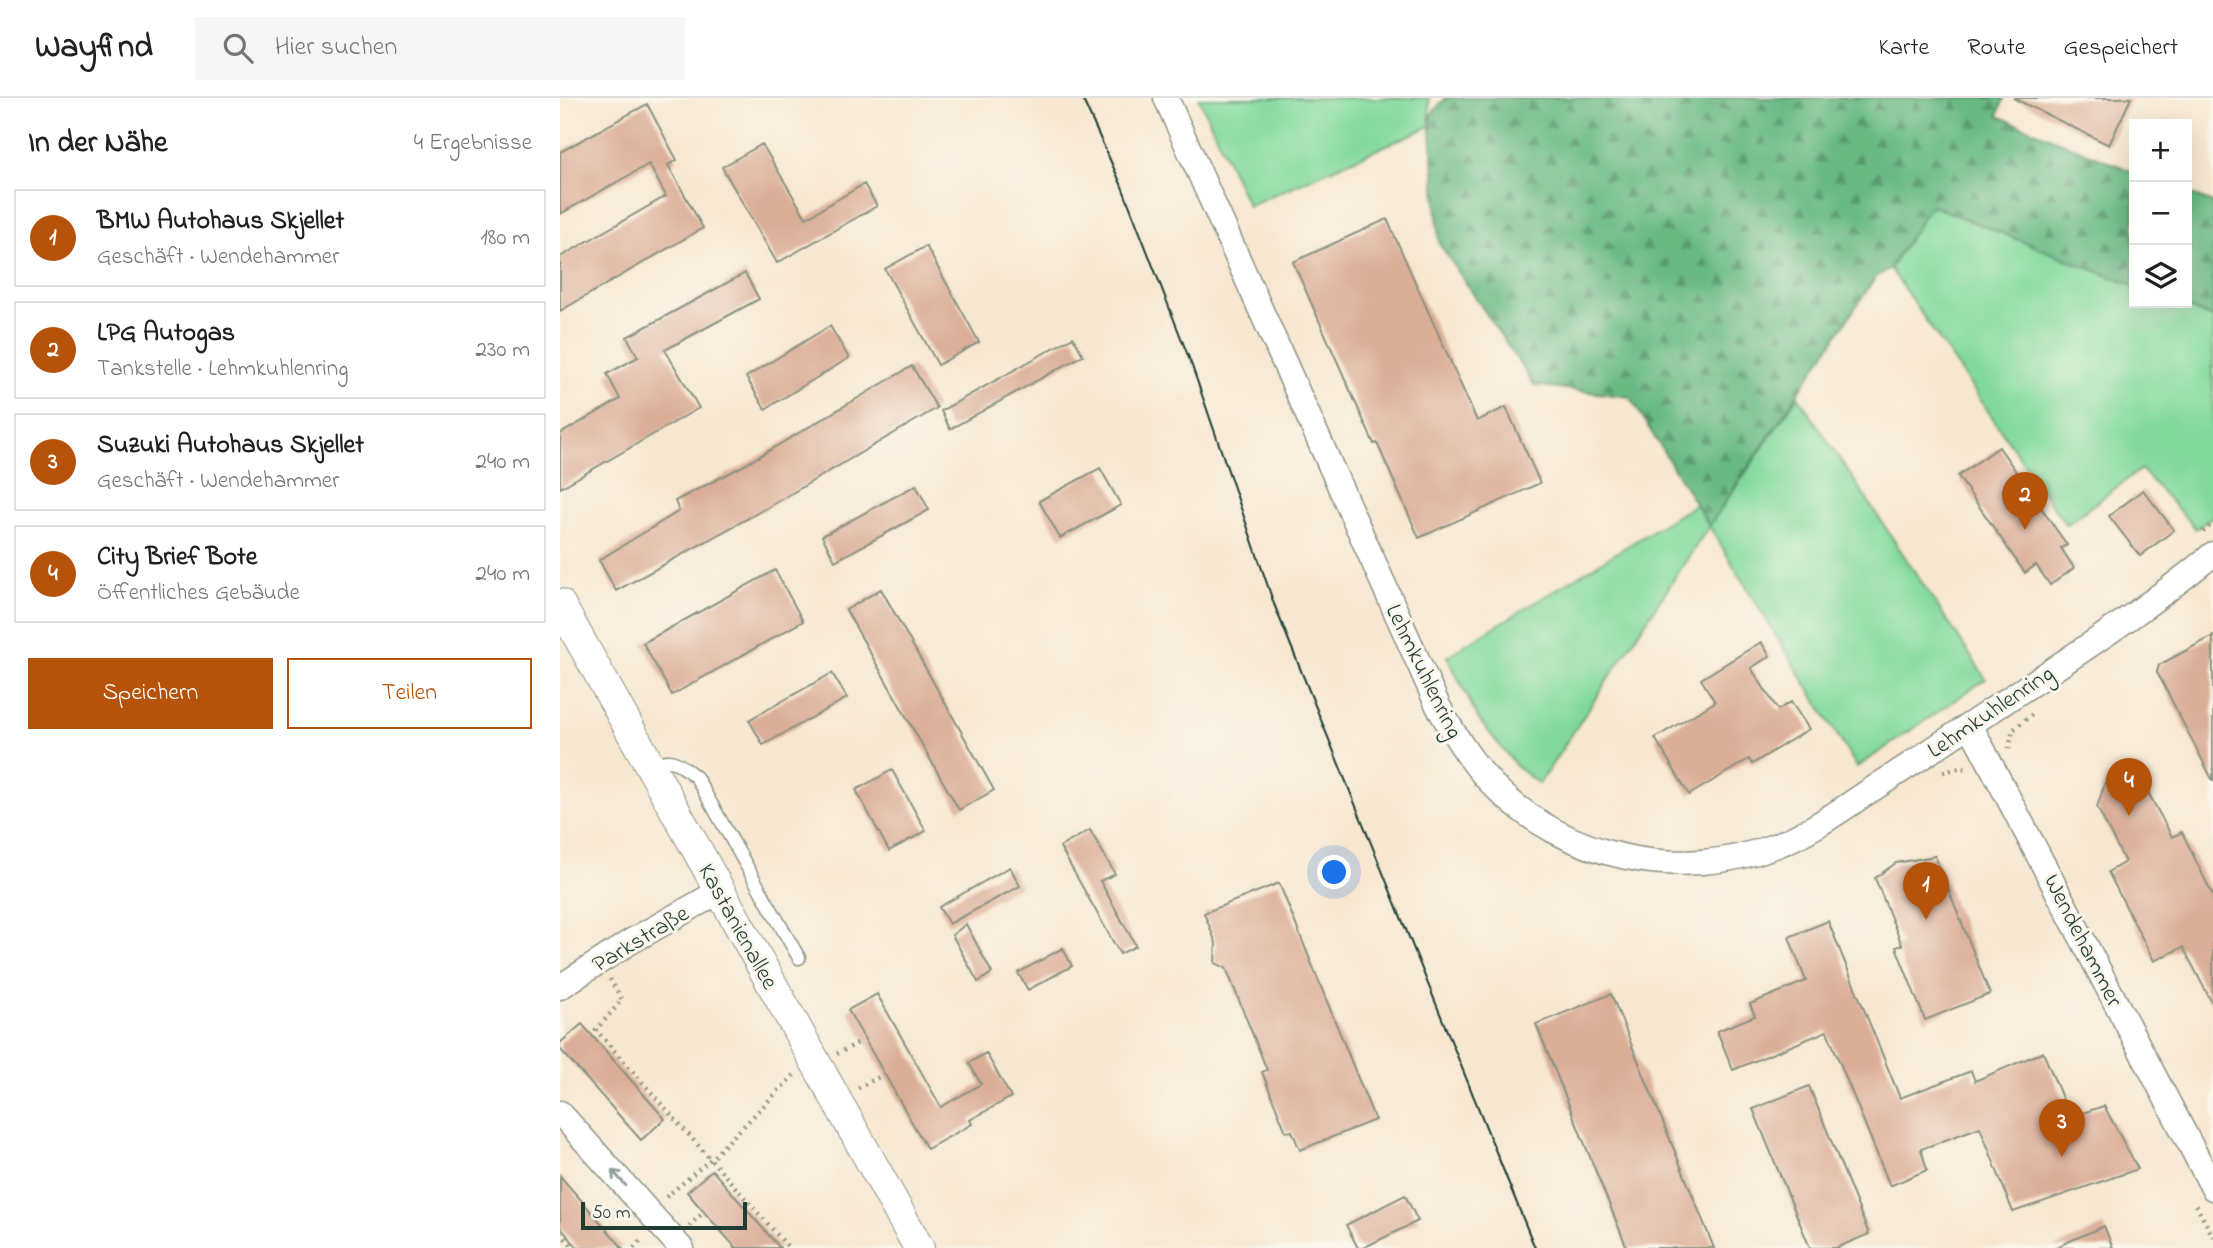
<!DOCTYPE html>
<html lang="de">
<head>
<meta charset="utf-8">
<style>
  :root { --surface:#fff; --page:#f6f6f6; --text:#202124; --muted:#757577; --line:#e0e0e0; --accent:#b45309 }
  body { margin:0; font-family:"Indie Flower",sans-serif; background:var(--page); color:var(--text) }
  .controls { position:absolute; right:21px; top:21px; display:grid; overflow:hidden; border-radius:0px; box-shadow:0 7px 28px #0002 }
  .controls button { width:63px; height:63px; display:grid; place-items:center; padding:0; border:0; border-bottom:2px solid var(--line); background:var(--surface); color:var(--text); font:35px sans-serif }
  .scale { position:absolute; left:21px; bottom:18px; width:166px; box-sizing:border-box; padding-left:7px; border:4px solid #1f3d34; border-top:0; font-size:19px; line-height:24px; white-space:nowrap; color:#1f3d34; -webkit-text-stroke:5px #fbf7ec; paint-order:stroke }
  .you { position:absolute; left:775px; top:775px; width:24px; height:24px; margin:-18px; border:5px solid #fff; border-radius:50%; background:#1a73e8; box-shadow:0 0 0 10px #1a73e833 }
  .badge { display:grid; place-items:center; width:46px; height:46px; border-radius:50%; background:var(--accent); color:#fff; font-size:23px; font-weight:700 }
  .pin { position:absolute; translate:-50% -58px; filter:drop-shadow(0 2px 4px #0008) }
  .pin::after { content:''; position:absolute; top:37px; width:24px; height:21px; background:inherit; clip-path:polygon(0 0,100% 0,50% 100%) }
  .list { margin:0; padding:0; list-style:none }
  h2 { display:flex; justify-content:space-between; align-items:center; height:91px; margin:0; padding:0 28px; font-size:30px }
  h2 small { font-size:23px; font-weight:400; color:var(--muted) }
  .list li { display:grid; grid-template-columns:46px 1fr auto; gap:21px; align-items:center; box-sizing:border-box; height:98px; margin:0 14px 14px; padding:0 14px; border:2px solid var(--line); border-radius:0px }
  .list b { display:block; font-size:26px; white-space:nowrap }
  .list p { margin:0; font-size:23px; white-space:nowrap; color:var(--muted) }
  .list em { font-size:23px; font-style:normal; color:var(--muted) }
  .actions { display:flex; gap:14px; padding:21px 28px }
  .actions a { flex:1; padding:16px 0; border:2px solid var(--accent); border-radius:0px; text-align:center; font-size:24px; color:var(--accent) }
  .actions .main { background:var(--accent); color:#fff }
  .icon { flex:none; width:38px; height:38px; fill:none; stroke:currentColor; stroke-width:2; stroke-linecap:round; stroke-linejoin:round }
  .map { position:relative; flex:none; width:1653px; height:1150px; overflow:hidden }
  header { display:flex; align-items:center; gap:42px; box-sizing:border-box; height:98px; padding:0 35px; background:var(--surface); border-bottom:2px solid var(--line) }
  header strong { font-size:33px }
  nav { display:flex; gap:38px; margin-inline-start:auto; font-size:24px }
  .search { width:490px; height:63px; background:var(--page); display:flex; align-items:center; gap:18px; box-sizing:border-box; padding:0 24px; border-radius:0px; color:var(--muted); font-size:26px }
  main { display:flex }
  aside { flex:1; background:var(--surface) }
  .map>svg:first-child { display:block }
</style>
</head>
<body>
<header>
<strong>Wayfind</strong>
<div class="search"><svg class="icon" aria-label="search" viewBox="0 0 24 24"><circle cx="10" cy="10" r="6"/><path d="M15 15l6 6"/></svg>Hier suchen</div>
<nav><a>Karte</a><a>Route</a><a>Gespeichert</a></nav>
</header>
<main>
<aside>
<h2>In der Nähe<small>4 Ergebnisse</small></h2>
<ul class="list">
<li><span class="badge">1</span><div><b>BMW Autohaus Skjellet</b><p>Geschäft · Wendehammer</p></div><em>180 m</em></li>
<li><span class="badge">2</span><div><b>LPG Autogas</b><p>Tankstelle · Lehmkuhlenring</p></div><em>230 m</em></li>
<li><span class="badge">3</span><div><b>Suzuki Autohaus Skjellet</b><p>Geschäft · Wendehammer</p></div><em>240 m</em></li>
<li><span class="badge">4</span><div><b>City Brief Bote</b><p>Öffentliches Gebäude</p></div><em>240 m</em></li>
</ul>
<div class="actions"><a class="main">Speichern</a><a>Teilen</a></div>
</aside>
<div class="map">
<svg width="1653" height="1150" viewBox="0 0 1653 1150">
  <defs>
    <pattern id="forest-firs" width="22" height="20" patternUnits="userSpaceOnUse" patternTransform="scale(1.75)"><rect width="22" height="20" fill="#68b984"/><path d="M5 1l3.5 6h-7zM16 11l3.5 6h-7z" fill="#55986d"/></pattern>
  </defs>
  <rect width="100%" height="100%" fill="#fbf7ec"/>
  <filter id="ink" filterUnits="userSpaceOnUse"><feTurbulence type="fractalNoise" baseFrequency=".0143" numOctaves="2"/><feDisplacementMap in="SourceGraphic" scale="14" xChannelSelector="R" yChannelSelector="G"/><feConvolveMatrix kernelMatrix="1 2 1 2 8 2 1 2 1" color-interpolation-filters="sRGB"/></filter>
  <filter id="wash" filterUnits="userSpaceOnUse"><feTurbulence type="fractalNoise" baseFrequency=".00686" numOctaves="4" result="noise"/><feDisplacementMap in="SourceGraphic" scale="28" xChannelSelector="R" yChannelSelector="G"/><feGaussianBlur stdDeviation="1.57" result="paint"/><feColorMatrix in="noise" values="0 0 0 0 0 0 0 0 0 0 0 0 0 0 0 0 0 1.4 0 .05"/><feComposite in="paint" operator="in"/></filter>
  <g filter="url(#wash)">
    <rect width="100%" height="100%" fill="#f7e7d1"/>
    <!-- grass -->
    <path fill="#81d99d" stroke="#508b68" stroke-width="2" d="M 639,0 L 869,0 L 870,28 L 688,108 Z
      M 1371,107 L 1574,188 L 1574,205 L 1616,205 L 1653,220 L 1653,418 L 1636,431 L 1581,371 L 1506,427 L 1330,170 Z
      M 1238,298 L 1426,581 L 1297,669 L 1149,428 L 979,686 L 958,670 L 919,622 L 887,558 L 1136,406 L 1150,427 Z"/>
    <!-- forest -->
    <path fill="url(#forest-firs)" stroke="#447b5c" stroke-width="2" d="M 885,0 L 1444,0 L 1438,18 L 1574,74 L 1574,188 L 1371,107 L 1330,170 L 1316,179 L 1149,428 L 1070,299 L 974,287 L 879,145 L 870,18 Z
      M 1627,95 L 1653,105 L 1653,220 L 1616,205 L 1627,205 Z"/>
    <g id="blocks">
      <!-- building -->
      <path fill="#dbae98" d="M 1453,0 L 1571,0 L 1549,47 Z
        M 87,6 L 117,62 L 108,67 L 143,130 L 0,213 L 0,159 L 106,98 L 89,66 L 0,116 L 0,54 Z
        M 202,46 L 246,120 L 304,86 L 317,108 L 217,165 L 162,69 Z
        M 827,121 L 917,323 L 946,309 L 980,385 L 859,440 L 817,345 L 814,346 L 733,164 Z
        M 366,148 L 419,244 L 378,267 L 325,171 Z
        M 185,175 L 199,201 L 105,252 L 139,310 L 0,390 L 0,336 L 60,301 L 47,276 L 78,259 L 67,239 Z
        M 270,228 L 289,260 L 205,311 L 186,279 Z
        M 513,239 L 523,257 L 390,331 L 381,313 Z
        M 352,268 L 377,310 L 205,411 L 56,493 L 39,462 L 119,413 L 115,403 L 181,369 Z
        M 1439,349 L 1507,447 L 1501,450 L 1514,470 L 1490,487 L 1476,467 L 1465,475 L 1398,378 Z
        M 540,370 L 561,407 L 500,440 L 479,403 Z
        M 356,387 L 369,412 L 275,463 L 262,438 Z
        M 1583,392 L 1614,432 L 1580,458 L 1549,418 Z
        M 215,472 L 243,523 L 112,597 L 83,545 Z
        M 321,491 L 434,692 L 399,712 L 286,512 Z
        M 1653,538 L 1653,683 L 1597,574 L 1599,567 Z
        M 1201,544 L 1210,558 L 1191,570 L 1218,612 L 1231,604 L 1249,631 L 1192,666 L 1189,661 L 1129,697 L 1095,640 L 1155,604 L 1141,581 Z
        M 272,575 L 287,600 L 203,647 L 189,622 Z
        M 1575,670 L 1612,739 L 1622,734 L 1653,798 L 1653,907 L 1623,849 L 1594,863 L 1548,774 L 1565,764 L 1537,709 L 1545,685 Z
        M 332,672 L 366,733 L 329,753 L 296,692 Z
        M 530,732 L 555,776 L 540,783 L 576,848 L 560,856 L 500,749 Z
        M 1375,758 L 1430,896 L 1365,922 L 1336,849 L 1342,847 L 1315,780 L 1336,765 Z
        M 450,769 L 460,788 L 389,826 L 379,809 Z
        M 719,785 L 815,1022 L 740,1052 L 732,1033 L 726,1034 L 702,974 L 707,972 L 666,870 L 655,865 L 656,845 L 644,815 Z
        M 1268,823 L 1340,1000 L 1411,973 L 1415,983 L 1483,954 L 1510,1019 L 1544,1008 L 1578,1071 L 1453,1114 L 1420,1029 L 1361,1051 L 1367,1072 L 1330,1088 L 1267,933 L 1173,972 L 1157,933 L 1195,918 L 1190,906 L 1246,883 L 1229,839 Z
        M 406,826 L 432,875 L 418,884 L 392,837 Z
        M 503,850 L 512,868 L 468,892 L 458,875 Z
        M 317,896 L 381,1009 L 421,986 L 409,965 L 426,955 L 451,999 L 410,1022 L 412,1026 L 367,1051 L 288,912 Z
        M 1051,896 L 1154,1150 L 1067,1150 L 976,926 Z
        M 22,926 L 105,1021 L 81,1042 L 0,951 L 0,945 Z
        M 1249,988 L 1309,1136 L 1276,1150 L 1250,1150 L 1193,1011 Z
        M 152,1072 L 220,1150 L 176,1150 L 144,1114 L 127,1094 Z
        M 0,1078 L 63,1150 L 18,1150 L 0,1129 Z
        M 845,1097 L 858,1123 L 803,1150 L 798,1150 L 786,1127 Z
        M 1544,1128 L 1553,1150 L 1494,1150 Z"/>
    </g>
  </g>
  <g filter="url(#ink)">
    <use href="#blocks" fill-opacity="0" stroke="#8b9282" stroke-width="2"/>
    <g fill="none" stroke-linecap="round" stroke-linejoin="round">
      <defs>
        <path id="service" d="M 92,668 C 113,657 119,666 136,679 L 239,860"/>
        <path id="minor" d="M 606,0 L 878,608 C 894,636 910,663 932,686 C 1004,761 1121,785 1217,747 C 1249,735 1279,713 1308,694 C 1344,671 1379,647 1414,624 C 1495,570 1578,518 1653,456
          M 1410,627 L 1653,1090
          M 0,889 L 70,844 L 160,793
          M 0,1015 L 121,1150"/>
        <path id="tertiary" d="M 0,506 L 359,1150"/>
      </defs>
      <!-- service casing -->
      <use href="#service" stroke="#8b9282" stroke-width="15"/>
      <!-- minor casing -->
      <use href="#minor" stroke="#8b9282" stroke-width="27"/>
      <!-- tertiary casing -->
      <use href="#tertiary" stroke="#8b9282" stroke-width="32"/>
      <!-- path -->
      <path stroke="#8b9282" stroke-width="4.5" stroke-dasharray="2 5" stroke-linecap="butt" d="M 1643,434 L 1653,425
        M 1449,651 L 1453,632 L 1475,614
        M 1383,674 L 1402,669 L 1407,672
        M 50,881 L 62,902 L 36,932 L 229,1150
        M 277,956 L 298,945
        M 298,990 L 319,979
        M 106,1099 L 151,1061 L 234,977
        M 1636,1107 L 1653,1139
        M 129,1128 L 144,1114
        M 0,1135 L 14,1150
        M 74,1150 L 83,1141
        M 173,1150 L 175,1149"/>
      <!-- service -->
      <use href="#service" stroke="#fff" stroke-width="12"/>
      <!-- minor -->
      <use href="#minor" stroke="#fff" stroke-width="24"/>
      <!-- tertiary -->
      <use href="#tertiary" stroke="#fff" stroke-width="30"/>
      <!-- tram -->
      <path stroke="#1f3d34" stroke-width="2" d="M 522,0 L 561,86 L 632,268 L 714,506 L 975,1150"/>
    </g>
    <!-- one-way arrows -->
    <defs><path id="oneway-shaft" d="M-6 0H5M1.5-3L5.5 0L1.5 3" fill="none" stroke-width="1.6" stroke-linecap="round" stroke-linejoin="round" transform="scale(1.75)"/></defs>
    <use stroke="#8f9e9a" href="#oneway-shaft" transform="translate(59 1080) rotate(-132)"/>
  </g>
  <g text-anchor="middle" stroke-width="6" stroke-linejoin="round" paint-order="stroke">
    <!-- street labels -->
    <g font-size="24" fill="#1f3d34" stroke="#fbf7ec">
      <text transform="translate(865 573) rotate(64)" y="8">Lehmkuhlenring</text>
      <text transform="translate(1430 613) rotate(-34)" y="8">Lehmkuhlenring</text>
      <text transform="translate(179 828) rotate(61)" y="8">Kastanienallee</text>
      <text transform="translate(80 840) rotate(-31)" y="8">Parkstraße</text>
      <text transform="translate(1524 842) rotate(63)" y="8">Wendehammer</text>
    </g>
  </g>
</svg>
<div class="controls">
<button>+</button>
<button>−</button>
<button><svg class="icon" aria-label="layers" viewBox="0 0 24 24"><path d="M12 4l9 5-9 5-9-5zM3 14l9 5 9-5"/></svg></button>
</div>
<div class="scale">50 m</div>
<div class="you"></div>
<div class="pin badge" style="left:1366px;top:822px">1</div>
<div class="pin badge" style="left:1465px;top:432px">2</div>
<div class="pin badge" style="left:1502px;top:1059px">3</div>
<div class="pin badge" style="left:1569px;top:718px">4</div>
</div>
</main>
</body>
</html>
